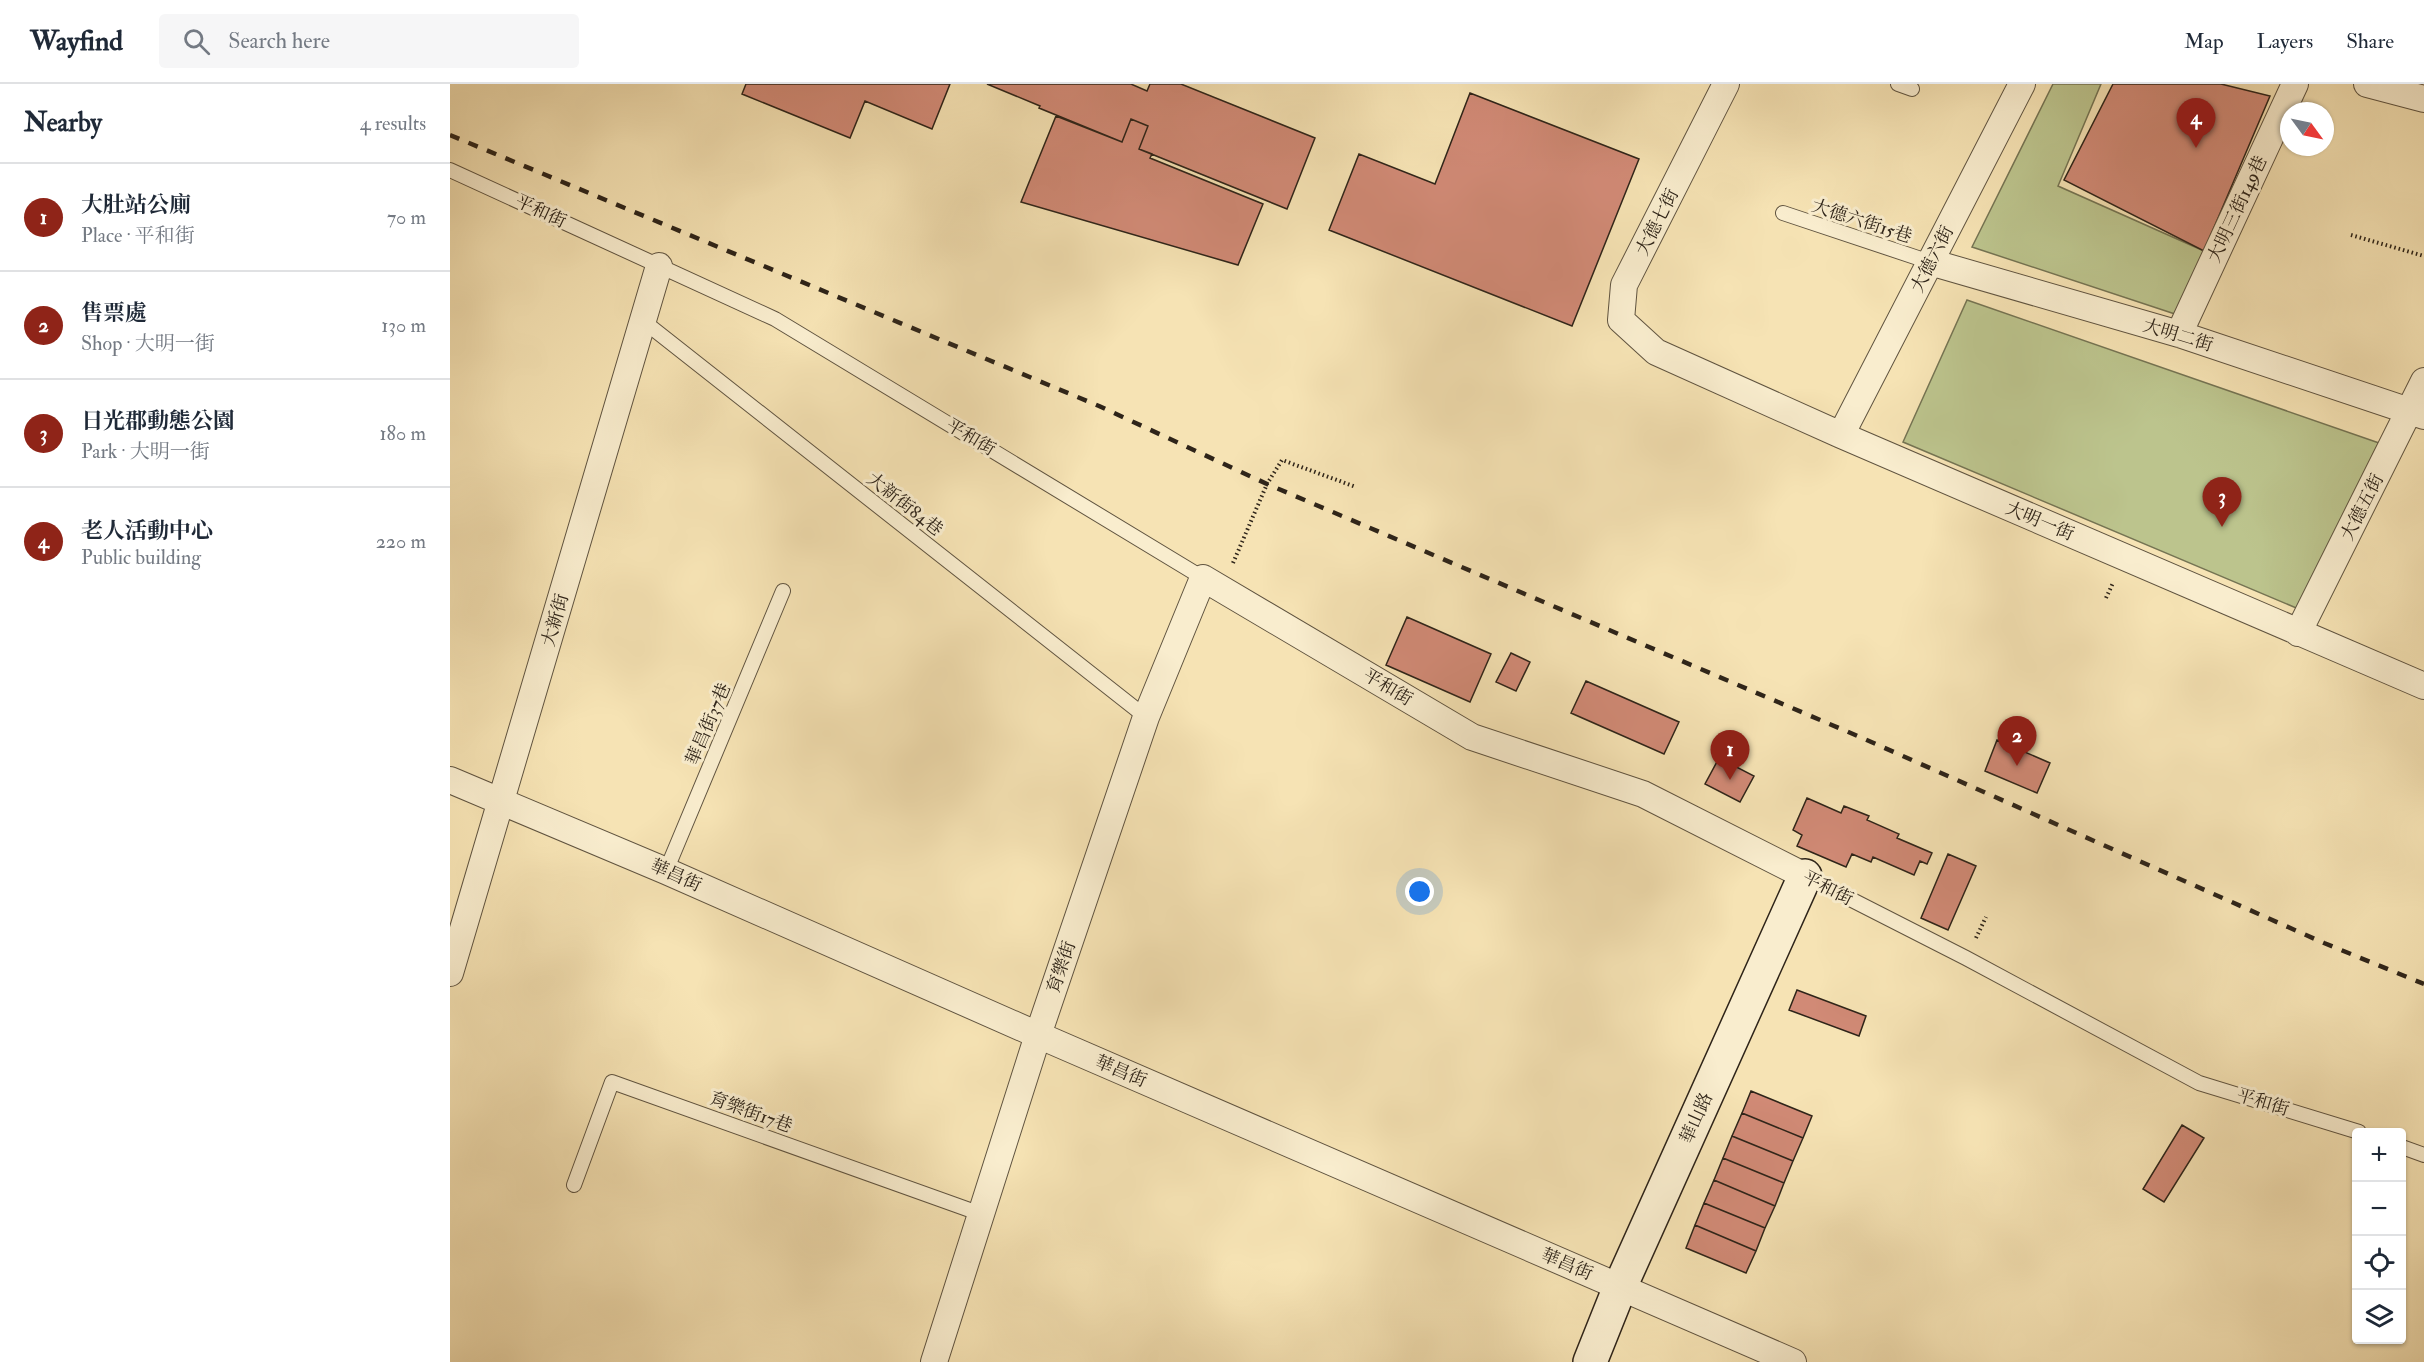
<!DOCTYPE html>
<html lang="en">
<head>
<meta charset="utf-8">
<style>
  :root { --surface:#fff; --page:#f6f6f7; --text:#1f2937; --muted:#747a83; --line:#e0e1e3; --accent:#8f2418 }
  body { margin:0; font-family:"IM FELL Double Pica","Noto Serif TC",serif; background:var(--page); color:var(--text) }
  .controls { position:absolute; right:18px; bottom:18px; display:grid; overflow:hidden; border-radius:6px; box-shadow:0 2px 4px #0004 }
  .controls button { width:54px; height:54px; display:grid; place-items:center; padding:0; border:0; border-bottom:2px solid var(--line); background:var(--surface); color:var(--text); font:30px sans-serif }
  .compass { position:absolute; left:1830px; top:18px; width:54px; height:54px; border-radius:50%; background:var(--surface); box-shadow:0 2px 4px #0004; rotate:123deg }
  .you { position:absolute; left:970px; top:808px; width:21px; height:21px; margin:-15px; border:4px solid #fff; border-radius:50%; background:#1a73e8; box-shadow:0 0 0 9px #1a73e833 }
  .badge { display:grid; place-items:center; width:39px; height:39px; border-radius:50%; background:var(--accent); color:#fff; font-size:20px; font-weight:700 }
  .pin { position:absolute; translate:-50% -50px; filter:drop-shadow(0 2px 3px #0008) }
  .pin::after { content:''; position:absolute; top:32px; width:21px; height:18px; background:inherit; clip-path:polygon(0 0,100% 0,50% 100%) }
  .list { margin:0; padding:0; list-style:none }
  h2 { display:flex; justify-content:space-between; align-items:center; height:78px; margin:0; padding:0 24px; font-size:26px }
  h2 small { font-size:20px; font-weight:400; color:var(--muted) }
  .list li { display:grid; grid-template-columns:39px 1fr auto; gap:18px; align-items:center; box-sizing:border-box; height:108px; padding:0 24px; border-top:2px solid var(--line) }
  .list b { display:block; font-size:22px; white-space:nowrap }
  .list p { margin:0; font-size:20px; white-space:nowrap; color:var(--muted) }
  .list em { font-size:20px; font-style:normal; color:var(--muted) }
  .icon { flex:none; width:33px; height:33px; fill:none; stroke:currentColor; stroke-width:2; stroke-linecap:round; stroke-linejoin:round }
  .map { position:relative; flex:none; width:1974px; height:1278px; overflow:hidden }
  header { display:flex; align-items:center; gap:36px; box-sizing:border-box; height:84px; padding:0 30px; background:var(--surface); border-bottom:2px solid var(--line) }
  header strong { font-size:28px }
  nav { display:flex; gap:33px; margin-inline-start:auto; font-size:21px }
  .search { width:420px; height:54px; background:var(--page); display:flex; align-items:center; gap:15px; box-sizing:border-box; padding:0 21px; border-radius:6px; color:var(--muted); font-size:22px }
  main { display:flex }
  aside { flex:1; background:var(--surface) }
  .map>svg:first-child { display:block }
</style>
</head>
<body>
<header>
<strong>Wayfind</strong>
<div class="search"><svg class="icon" aria-label="search" viewBox="0 0 24 24"><circle cx="10" cy="10" r="6"/><path d="M15 15l6 6"/></svg>Search here</div>
<nav><a>Map</a><a>Layers</a><a>Share</a></nav>
</header>
<main>
<aside>
<h2>Nearby<small>4 results</small></h2>
<ul class="list">
<li><span class="badge">1</span><div><b>大肚站公廁</b><p>Place · 平和街</p></div><em>70 m</em></li>
<li><span class="badge">2</span><div><b>售票處</b><p>Shop · 大明一街</p></div><em>130 m</em></li>
<li><span class="badge">3</span><div><b>日光郡動態公園</b><p>Park · 大明一街</p></div><em>180 m</em></li>
<li><span class="badge">4</span><div><b>老人活動中心</b><p>Public building</p></div><em>220 m</em></li>
</ul>
</aside>
<div class="map">
<svg width="1974" height="1278" viewBox="0 0 1974 1278">
  <rect width="100%" height="100%" fill="#f6e3b4"/>
  <filter id="stains"><feTurbulence type="fractalNoise" baseFrequency=".00333" numOctaves="4"/><feColorMatrix values="0 0 0 0 .2 0 0 0 0 .09 0 0 0 0 .02 0 0 0 .5 -.17"/></filter>
  <radialGradient id="worn" r=".72"><stop offset=".6" stop-color="#630" stop-opacity="0"/><stop offset="1" stop-color="#630" stop-opacity=".3"/></radialGradient>
  <!-- green -->
  <path fill="#bcc48d" stroke="#757453" stroke-width="1.5" d="M 1603,0 L 1651,0 L 1608,102 L 1754,167 L 1731,232 L 1522,163 Z
    M 1517,216 L 1929,359 L 1851,526 L 1453,358 Z"/>
  <!-- building -->
  <path fill="#d18a76" stroke="#2e2419" stroke-width="1.5" d="M 296,0 L 500,0 L 482,45 L 415,17 L 400,54 L 292,10 Z
    M 537,0 L 681,0 L 697,7 L 700,0 L 731,0 L 865,54 L 837,125 L 689,65 L 698,42 L 681,35 L 672,58 L 589,24 L 590,22 Z
    M 1663,0 L 1771,0 L 1820,12 L 1754,167 L 1614,96 Z
    M 1020,9 L 1189,75 L 1122,242 L 879,146 L 909,70 L 985,100 Z
    M 606,32 L 672,58 L 681,35 L 698,42 L 689,65 L 702,70 L 700,74 L 813,120 L 788,181 L 571,118 Z
    M 957,533 L 1041,570 L 1020,618 L 936,581 Z
    M 1061,569 L 1080,578 L 1066,607 L 1046,598 Z
    M 1136,597 L 1229,638 L 1214,670 L 1121,629 Z
    M 1547,656 L 1600,679 L 1587,709 L 1535,687 Z
    M 1269,674 L 1304,692 L 1290,718 L 1255,700 Z
    M 1357,714 L 1391,729 L 1394,722 L 1419,732 L 1417,736 L 1449,750 L 1447,754 L 1482,769 L 1477,780 L 1470,777 L 1464,791 L 1423,773 L 1421,778 L 1402,770 L 1396,783 L 1347,762 L 1352,751 L 1343,746 Z
    M 1498,770 L 1526,782 L 1498,846 L 1471,834 Z
    M 1347,906 L 1416,932 L 1409,952 L 1339,926 Z
    M 1301,1007 L 1362,1032 L 1353,1054 L 1292,1029 Z
    M 1292,1029 L 1353,1054 L 1343,1077 L 1282,1052 Z
    M 1732,1041 L 1754,1054 L 1714,1118 L 1693,1105 Z
    M 1282,1052 L 1343,1077 L 1334,1099 L 1273,1074 Z
    M 1273,1074 L 1334,1099 L 1325,1122 L 1264,1096 Z
    M 1264,1096 L 1325,1122 L 1315,1144 L 1254,1119 Z
    M 1254,1119 L 1315,1144 L 1306,1167 L 1245,1141 Z
    M 1245,1141 L 1306,1167 L 1296,1189 L 1236,1164 Z"/>
  <g fill="none" stroke-linecap="round" stroke-linejoin="round">
    <defs>
      <path id="lane" d="M 1448,0 L 1462,5
        M 0,86 L 325,235 L 753,494
        M 1333,129 L 1480,178
        M 192,236 L 696,633
        M 216,787 L 333,507
        M 1355,792 L 1516,874 L 1749,999 L 1909,1048
        M 1952,1063 L 1974,1071
        M 124,1101 L 162,998 L 531,1130"/>
      <path id="street" d="M 1276,0 L 1174,201 L 1171,236 L 1206,268 L 1391,351 L 1974,602
        M 1917,0 L 1974,15
        M 1480,178 L 1729,250 L 1974,332
        M 1729,250 L 1845,0
        M 1391,351 L 1572,0
        M 1848,549 L 1974,297
        M 0,696 L 216,787 L 588,951 L 1343,1278
        M 0,889 L 209,182
        M 484,1278 L 588,951 L 696,633 L 753,494 L 1022,653 L 1193,710 L 1355,792"/>
      <path id="secondary" d="M 1140,1278 L 1170,1203 L 1355,792"/>
    </defs>
    <!-- lane casing -->
    <use href="#lane" stroke="#605440" stroke-width="16"/>
    <!-- street casing -->
    <use href="#street" stroke="#605440" stroke-width="28"/>
    <!-- secondary casing -->
    <use href="#secondary" stroke="#2e2419" stroke-width="36"/>
    <!-- path -->
    <path stroke="#2e2419" stroke-width="4" stroke-dasharray="1.5 3" stroke-linecap="butt" d="M 1901,151 L 1974,172
      M 783,479 L 817,400 L 832,376 L 906,403
      M 1656,514 L 1663,499
      M 1526,854 L 1536,833"/>
    <!-- lane -->
    <use href="#lane" stroke="#f9edce" stroke-width="14"/>
    <!-- street -->
    <use href="#street" stroke="#f9edce" stroke-width="26"/>
    <!-- secondary -->
    <use href="#secondary" stroke="#f9edce" stroke-width="33"/>
    <!-- rail -->
    <path stroke="#2e2419" stroke-width="4.5" stroke-dasharray="10 10" stroke-linecap="butt" d="M 0,51 L 649,322 L 817,400 L 1410,653 L 1874,859 L 1974,900"/>
  </g>
  <g text-anchor="middle" stroke-width="6" stroke-linejoin="round" paint-order="stroke">
    <!-- street labels -->
    <g font-size="18" fill="#2e2419" stroke="#f9edce">
      <text transform="translate(1787 125) rotate(-65)" y="6">大明三街149巷</text>
      <text transform="translate(91 127) rotate(25)" y="6">平和街</text>
      <text transform="translate(1412 137) rotate(18)" y="6">大德六街15巷</text>
      <text transform="translate(1207 138) rotate(-63)" y="6">大德七街</text>
      <text transform="translate(1482 175) rotate(-63)" y="6">大德六街</text>
      <text transform="translate(1728 251) rotate(17)" y="6">大明二街</text>
      <text transform="translate(521 353) rotate(31)" y="6">平和街</text>
      <text transform="translate(455 420) rotate(38)" y="6">大新街84巷</text>
      <text transform="translate(1912 423) rotate(-63)" y="6">大德五街</text>
      <text transform="translate(1590 437) rotate(23)" y="6">大明一街</text>
      <text transform="translate(105 536) rotate(-74)" y="6">大新街</text>
      <text transform="translate(938 603) rotate(31)" y="6">平和街</text>
      <text transform="translate(258 640) rotate(-67)" y="6">華昌街37巷</text>
      <text transform="translate(226 791) rotate(24)" y="6">華昌街</text>
      <text transform="translate(1378 804) rotate(27)" y="6">平和街</text>
      <text transform="translate(611 883) rotate(-71)" y="6">育樂街</text>
      <text transform="translate(671 987) rotate(23)" y="6">華昌街</text>
      <text transform="translate(1813 1018) rotate(17)" y="6">平和街</text>
      <text transform="translate(301 1028) rotate(20)" y="6">育樂街17巷</text>
      <text transform="translate(1246 1034) rotate(-66)" y="6">華山路</text>
      <text transform="translate(1117 1180) rotate(23)" y="6">華昌街</text>
    </g>
  </g>
  <rect width="100%" height="100%" filter="url(#stains)"/>
  <rect width="100%" height="100%" fill="url(#worn)"/>
</svg>
<div class="controls">
<button>+</button>
<button>−</button>
<button><svg class="icon" aria-label="locate" viewBox="0 0 24 24"><circle cx="12" cy="12" r="6"/><path d="M12 2v4M12 18v4M2 12h4M18 12h4"/></svg></button>
<button><svg class="icon" aria-label="layers" viewBox="0 0 24 24"><path d="M12 4l9 5-9 5-9-5zM3 14l9 5 9-5"/></svg></button>
</div>
<svg class="compass" viewBox="-18 -18 36 36"><path d="M0-13l5 13h-10z" fill="#e53935"/><path d="M0 13l5-13h-10z" fill="#747a83"/></svg>
<div class="you"></div>
<div class="pin badge" style="left:1280px;top:696px">1</div>
<div class="pin badge" style="left:1567px;top:682px">2</div>
<div class="pin badge" style="left:1772px;top:443px">3</div>
<div class="pin badge" style="left:1746px;top:64px">4</div>
</div>
</main>
</body>
</html>
